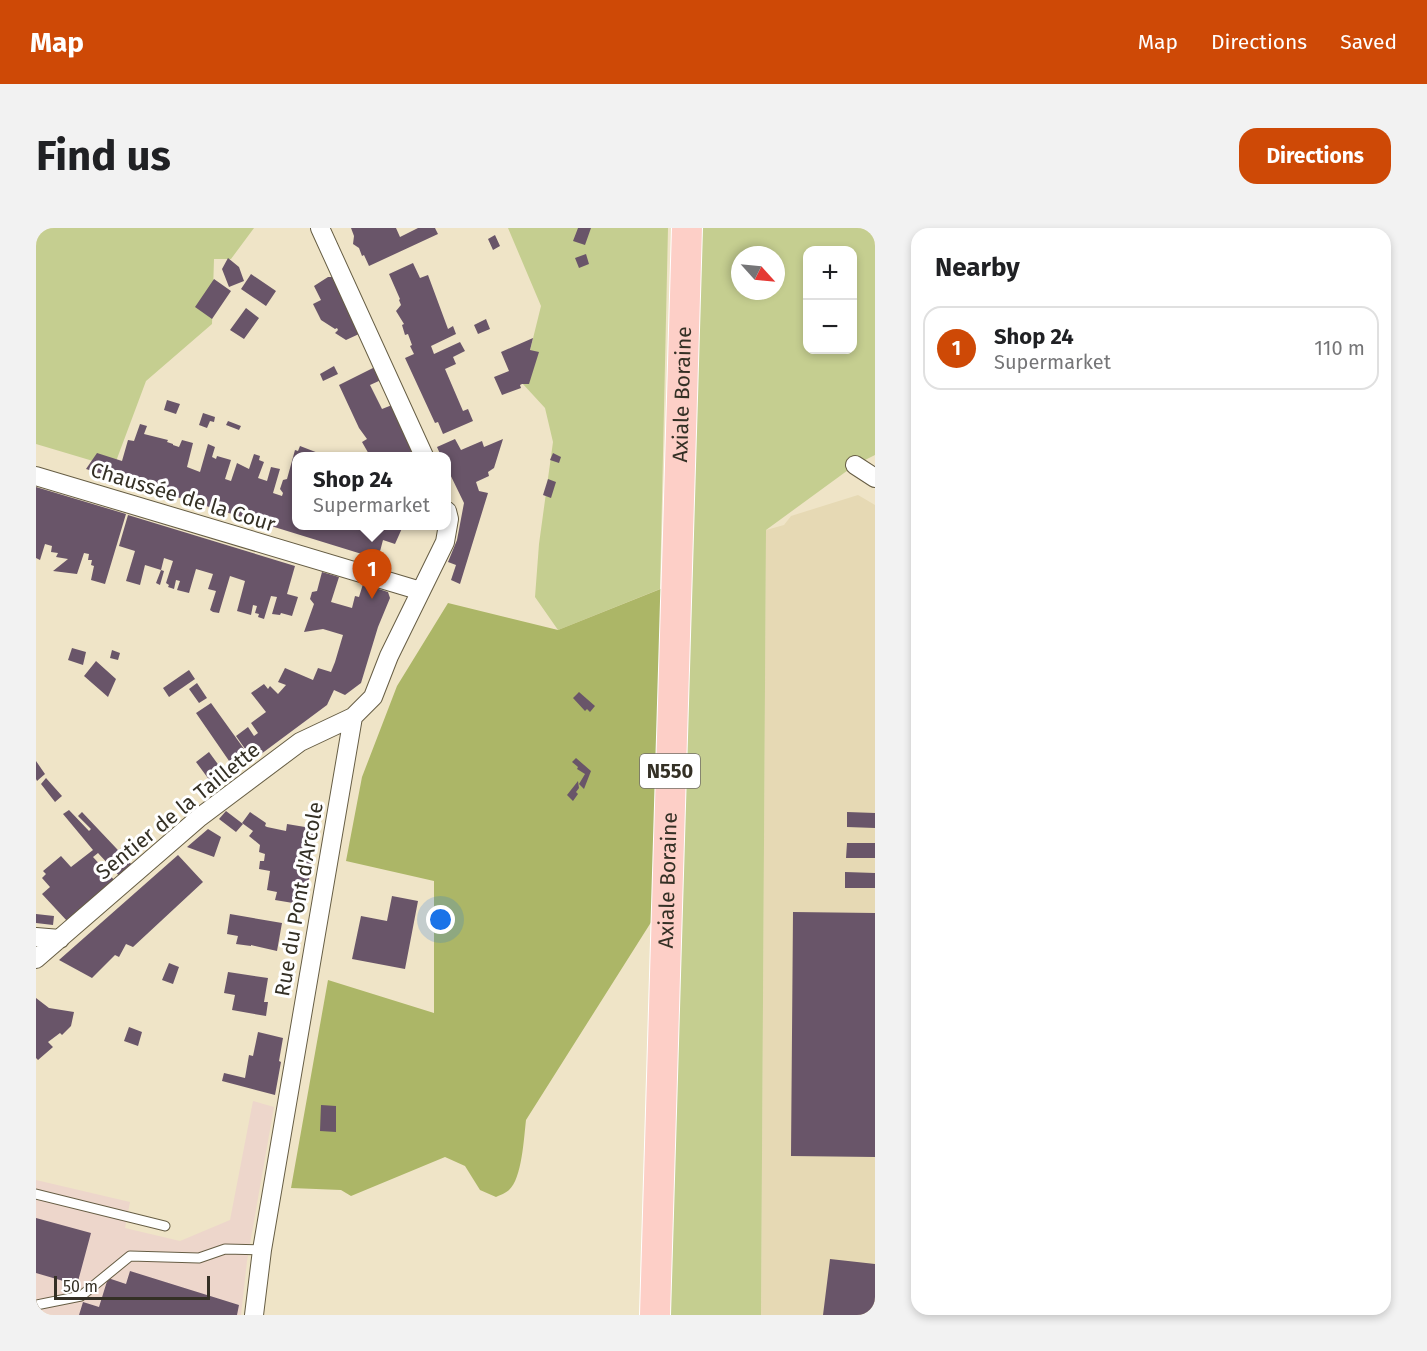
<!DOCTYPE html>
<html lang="en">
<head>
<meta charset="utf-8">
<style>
  :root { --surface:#fff; --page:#f2f2f2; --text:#202124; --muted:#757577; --line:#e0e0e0; --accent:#ce4906 }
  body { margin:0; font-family:"Fira Sans",sans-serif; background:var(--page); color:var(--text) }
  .controls { position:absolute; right:18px; top:18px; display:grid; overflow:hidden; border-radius:12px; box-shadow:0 3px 9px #0003 }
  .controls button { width:54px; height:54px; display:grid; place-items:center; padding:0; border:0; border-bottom:2px solid var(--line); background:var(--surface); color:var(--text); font:30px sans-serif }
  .compass { position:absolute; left:695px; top:18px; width:54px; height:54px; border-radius:50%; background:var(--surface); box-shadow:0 3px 9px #0003; rotate:117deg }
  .scale { position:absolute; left:18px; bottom:15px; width:156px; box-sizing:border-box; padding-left:6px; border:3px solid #343025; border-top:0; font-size:16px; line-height:21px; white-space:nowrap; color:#343025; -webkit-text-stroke:4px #fff; paint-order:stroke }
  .you { position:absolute; left:405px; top:692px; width:21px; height:21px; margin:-15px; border:4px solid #fff; border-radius:50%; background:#1a73e8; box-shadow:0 0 0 9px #1a73e833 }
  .badge { display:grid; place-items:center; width:39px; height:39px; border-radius:50%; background:var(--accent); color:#fff; font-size:20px; font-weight:700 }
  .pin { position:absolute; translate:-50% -50px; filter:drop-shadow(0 2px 3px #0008) }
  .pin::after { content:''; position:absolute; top:32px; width:21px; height:18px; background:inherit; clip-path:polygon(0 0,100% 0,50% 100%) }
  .popup { position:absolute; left:256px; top:224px; width:159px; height:78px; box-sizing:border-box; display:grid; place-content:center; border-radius:12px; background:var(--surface); filter:drop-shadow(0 2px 4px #0005); font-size:20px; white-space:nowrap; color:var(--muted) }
  .popup b { font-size:22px; color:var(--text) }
  .popup::after { content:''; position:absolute; left:50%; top:100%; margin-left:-12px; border:12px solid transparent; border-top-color:var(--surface) }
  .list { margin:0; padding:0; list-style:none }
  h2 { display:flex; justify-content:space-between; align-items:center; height:78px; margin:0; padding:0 24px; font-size:26px }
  h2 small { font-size:20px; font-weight:400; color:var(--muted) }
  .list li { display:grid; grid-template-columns:39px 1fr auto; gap:18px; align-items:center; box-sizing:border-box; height:84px; margin:0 12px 12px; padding:0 12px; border:2px solid var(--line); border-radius:18px }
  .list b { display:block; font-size:22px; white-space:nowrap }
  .list p { margin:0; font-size:20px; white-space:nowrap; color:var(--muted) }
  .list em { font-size:20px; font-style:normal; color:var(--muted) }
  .map { position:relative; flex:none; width:839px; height:1087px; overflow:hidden; border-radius:18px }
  header { display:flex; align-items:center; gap:36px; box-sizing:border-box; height:84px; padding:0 30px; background:var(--accent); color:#fff }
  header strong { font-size:28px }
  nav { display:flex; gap:33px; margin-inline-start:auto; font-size:21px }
  .intro { display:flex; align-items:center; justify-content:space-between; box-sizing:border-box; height:144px; padding:0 36px }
  h1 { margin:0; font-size:42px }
  .button { padding:15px 27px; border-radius:18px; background:var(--accent); color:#fff; font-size:21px; font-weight:700 }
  main { display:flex; gap:36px; padding:0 36px }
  aside { flex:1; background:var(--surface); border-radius:18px; box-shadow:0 3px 9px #0003 }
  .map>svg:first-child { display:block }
</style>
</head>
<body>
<header>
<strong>Map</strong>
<nav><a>Map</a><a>Directions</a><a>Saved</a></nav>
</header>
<div class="intro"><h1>Find us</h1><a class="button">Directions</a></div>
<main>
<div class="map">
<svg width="839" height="1087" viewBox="0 0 839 1087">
  <rect width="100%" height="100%" fill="#efe4c7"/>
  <!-- commercial -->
  <path fill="#edd6cb" d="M 217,873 L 238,879 L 211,1033 L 205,1087 L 0,1087 L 0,952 L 94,974 L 89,1000 L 144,1013 L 194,992 Z"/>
  <!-- built -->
  <path fill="#e6d9b4" d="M 822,267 L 839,277 L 839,1087 L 725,1087 L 730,302 L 748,297 L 755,288 Z"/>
  <!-- green -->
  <path fill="#c5ce90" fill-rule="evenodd" d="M 0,0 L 218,0 L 195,31 L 178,31 L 176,96 L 110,153 L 79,236 L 57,233 L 0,216 Z
    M 472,0 L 632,0 L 624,361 L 522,402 L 499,369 L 503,316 L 517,214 L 509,180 L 486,155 L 505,78 Z
    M 651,0 L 839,0 L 839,227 L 819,237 L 730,302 L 725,1087 L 619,1087 ZM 772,22 L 816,22 L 816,122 L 772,122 ZM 704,27 L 740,27 L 740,63 L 704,63 Z"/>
  <!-- forest -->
  <path fill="#acb667" d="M 627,360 L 619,688 L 490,892 C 488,909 486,951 473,962 C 470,965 464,967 460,969 L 444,962 L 429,938 L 409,929 L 315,968 L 305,962 L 255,960 L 292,752 L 398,785 L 398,653 L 310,633 L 326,549 L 361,458 L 412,375 L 522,402 Z"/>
  <!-- building -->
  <path fill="#695569" d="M 315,0 L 360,0 L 364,9 L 382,0 L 399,0 L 402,6 L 333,38 L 328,27 L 326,28 L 323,20 L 317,16 L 318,8 Z
    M 542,0 L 555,0 L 549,17 L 537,13 Z
    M 459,7 L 464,18 L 457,22 L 452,11 Z
    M 550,26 L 553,36 L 543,40 L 539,30 Z
    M 192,30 L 203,39 L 208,53 L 193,59 L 186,41 Z
    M 377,35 L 384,50 L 392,47 L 412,101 L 417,98 L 420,106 L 395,118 L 398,126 L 424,114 L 429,123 L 417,129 L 420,136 L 409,141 L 427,183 L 432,181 L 437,193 L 407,206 L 402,194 L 399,195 L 369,130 L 378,126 L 374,118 L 376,117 L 372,106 L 369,107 L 366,97 L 368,96 L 360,83 L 365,77 L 363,72 L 364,71 L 353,46 Z
    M 215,46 L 240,63 L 230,78 L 205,61 Z
    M 292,49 L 297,49 L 323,106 L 310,112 L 299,105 L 302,102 L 301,100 L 299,101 L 285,92 L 277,76 L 285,72 L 278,58 Z
    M 178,51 L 195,63 L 176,91 L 159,79 Z
    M 210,80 L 223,90 L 208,111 L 194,102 Z
    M 450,91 L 454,101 L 442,106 L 438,97 Z
    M 497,110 L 494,122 L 503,124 L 493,156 L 486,156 L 484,157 L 485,160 L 466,167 L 458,149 L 473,143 L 465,124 Z
    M 298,138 L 302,146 L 287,153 L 284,146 Z
    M 339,139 L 345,152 L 334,157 L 346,181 L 356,177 L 381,228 L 334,228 L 326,214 L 331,211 L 323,200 L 303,157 Z
    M 131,172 L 144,176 L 140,186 L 128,182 Z
    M 167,185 L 179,189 L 178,194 L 174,193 L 171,200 L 163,197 Z
    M 192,193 L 205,198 L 203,202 L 190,197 Z
    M 104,196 L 111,198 L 108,206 L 132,212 L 131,214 L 137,216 L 137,217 L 143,219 L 146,212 L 157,215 L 151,239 L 164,244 L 172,216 L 179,219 L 176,229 L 180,231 L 181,228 L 195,232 L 189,251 L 195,253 L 201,235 L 213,241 L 218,226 L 224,228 L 223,232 L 228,234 L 222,250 L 231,253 L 235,239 L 244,241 L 237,265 L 246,268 L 247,265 L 244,261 L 247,252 L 251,251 L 259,222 L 262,223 L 264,218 L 290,228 L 261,228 L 261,244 L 258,253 L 261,254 L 261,298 L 367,298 L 359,316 L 347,312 L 342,331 L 50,241 L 61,225 L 86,233 L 92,212 L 98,213 Z
    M 419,211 L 425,222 L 446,213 L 448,219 L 467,211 L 458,240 L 452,244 L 453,248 L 440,254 L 443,263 L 452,265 L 424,356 L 415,352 L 420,337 L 412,334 L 421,312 L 428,275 L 411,240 L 411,228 L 405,228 L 401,219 Z
    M 517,225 L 525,229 L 523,235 L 514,232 Z
    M 512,251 L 520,254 L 515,270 L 507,267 Z
    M 0,259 L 90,286 L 69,356 L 55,352 L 58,338 L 55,337 L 56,332 L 52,332 L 53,326 L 48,325 L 41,346 L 17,343 L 32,331 L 20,329 L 22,325 L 15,324 L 16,318 L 9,316 L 4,332 L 0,330 Z
    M 92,287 L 259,338 L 251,366 L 262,369 L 256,388 L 245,385 L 244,387 L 236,386 L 241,369 L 235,368 L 228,391 L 222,389 L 223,386 L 219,385 L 221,378 L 217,377 L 215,387 L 201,383 L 209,353 L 194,348 L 183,385 L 177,384 L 174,382 L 180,363 L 172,361 L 177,346 L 160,341 L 153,365 L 141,362 L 144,353 L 140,352 L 138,361 L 132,359 L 133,357 L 130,355 L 137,333 L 128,330 L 125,342 L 128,343 L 124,357 L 120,355 L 125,342 L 109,337 L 104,357 L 90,353 L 99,323 L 83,318 Z
    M 286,344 L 303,349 L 295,374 L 316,380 L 319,368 L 323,369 L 327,356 L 352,364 L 354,370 L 342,399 L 325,455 L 309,467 L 298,462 L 291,477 L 217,532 L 200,508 L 212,499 L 218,508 L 222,505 L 215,495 L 230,484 L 215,465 L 228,456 L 232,461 L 234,458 L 242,466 L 250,457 L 242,454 L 249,440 L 277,452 L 282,440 L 295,444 L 299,434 L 307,407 L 287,401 L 268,404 L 278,376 L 274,371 L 276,364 L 281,363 Z
    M 36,420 L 50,424 L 47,437 L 32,432 Z
    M 76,422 L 84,425 L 82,432 L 74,430 Z
    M 60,433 L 80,451 L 72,469 L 48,448 Z
    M 153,442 L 159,451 L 133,469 L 127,460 Z
    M 161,455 L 171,470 L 163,475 L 153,461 Z
    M 543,464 L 559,478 L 554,484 L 551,481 L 549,483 L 537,470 Z
    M 175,475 L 216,532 L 200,543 L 160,485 Z
    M 173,524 L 192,550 L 180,561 L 160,534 Z
    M 540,530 L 555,543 L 548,561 L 543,556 L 549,546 L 541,541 L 542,539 L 536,534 Z
    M 0,533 L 9,546 L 1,553 L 0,551 Z
    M 10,550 L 26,568 L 19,574 L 5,556 Z
    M 542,553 L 543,560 L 540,564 L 542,566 L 537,573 L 531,567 Z
    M 33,582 L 53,603 L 55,601 L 42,588 L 46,584 L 97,638 L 85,650 L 62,625 L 57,629 L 80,654 L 32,694 L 6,666 L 14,659 L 6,650 L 10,646 L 7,643 L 25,628 L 35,639 L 57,622 L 27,586 Z
    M 190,583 L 207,596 L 200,604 L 183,591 Z
    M 214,584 L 230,595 L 229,598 L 231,599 L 250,603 L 251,596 L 281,601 L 269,677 L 239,672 L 241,664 L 231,662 L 234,643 L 223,641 L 224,633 L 228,633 L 229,626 L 223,624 L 224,617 L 213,608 L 217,603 L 206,595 Z
    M 811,584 L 839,585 L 839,600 L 811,599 Z
    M 172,601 L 185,609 L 178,629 L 151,619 Z
    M 811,615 L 839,615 L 839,630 L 810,630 Z
    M 142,627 L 167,654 L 97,719 L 90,716 L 83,729 L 79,727 L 56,750 L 23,732 Z
    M 809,644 L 839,645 L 839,660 L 809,660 Z
    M 356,668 L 382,673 L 369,741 L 316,731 L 325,688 L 351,693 Z
    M 757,684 L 839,685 L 839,929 L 755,928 Z
    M 0,686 L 18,688 L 17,697 L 0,695 Z
    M 194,686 L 246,695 L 241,723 L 215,717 L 215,718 L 200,716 L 202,708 L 191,706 Z
    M 133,735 L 143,739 L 137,756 L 126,752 Z
    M 192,744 L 232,750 L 228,774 L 232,774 L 230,788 L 196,782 L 199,767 L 188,765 Z
    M 0,770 L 13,780 L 38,784 L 35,798 L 26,807 L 24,805 L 12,814 L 17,819 L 2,832 L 0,830 Z
    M 93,799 L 106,804 L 102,818 L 88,813 Z
    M 222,804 L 247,810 L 243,833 L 245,834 L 239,867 L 186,853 L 188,845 L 209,850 L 213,827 L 217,828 Z
    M 285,877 L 300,878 L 300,904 L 284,903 Z
    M 0,990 L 55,1005 L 41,1057 L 0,1045 Z
    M 794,1031 L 839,1036 L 839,1087 L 787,1087 Z
    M 94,1043 L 203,1077 L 201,1087 L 43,1087 L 47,1074 L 63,1079 L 72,1050 L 90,1056 Z"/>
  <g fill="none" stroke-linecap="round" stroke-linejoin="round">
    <defs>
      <path id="lane" d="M 0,966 L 129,998
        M 0,1077 L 45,1068 L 94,1028 L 163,1030 L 189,1021 L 226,1022"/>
      <path id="street" d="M 284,0 L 388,228
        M 819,237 L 839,250
        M 0,248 L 385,363
        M 0,709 L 24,711
        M 0,731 L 164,589 L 264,514 L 317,489
        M 218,1087 L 226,1022 L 317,489 L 337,469 L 353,428 L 409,314 L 413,291 L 411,283"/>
      <g id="primary">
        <path id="s1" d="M 619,1087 L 651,0"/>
      </g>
    </defs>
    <!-- lane casing -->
    <use href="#lane" stroke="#665d44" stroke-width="11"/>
    <!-- street casing -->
    <use href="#street" stroke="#665d44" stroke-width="20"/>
    <!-- primary casing -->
    <use href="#primary" stroke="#fff" stroke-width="32"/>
    <!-- lane -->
    <use href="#lane" stroke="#fff" stroke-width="9"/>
    <!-- street -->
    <use href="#street" stroke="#fff" stroke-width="18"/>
    <!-- primary -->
    <use href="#primary" stroke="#fdcfc7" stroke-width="30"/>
  </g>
  <g text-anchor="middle" stroke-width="6" stroke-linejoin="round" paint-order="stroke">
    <!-- shield labels -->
    <rect fill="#fff" stroke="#716e66" stroke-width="1.5" x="604" y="526" width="60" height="34" rx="4.5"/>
    <g font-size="20" font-weight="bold" fill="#343025">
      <text x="634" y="550">N550</text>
    </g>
    <!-- street labels -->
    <g font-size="21" fill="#343025" stroke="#fff">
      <text dy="7" stroke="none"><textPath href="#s1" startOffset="921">Axiale Boraine</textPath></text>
      <text transform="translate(147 269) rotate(17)" y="7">Chaussée de la Cour</text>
      <text transform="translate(142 583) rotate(-39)" y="7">Sentier de la Taillette</text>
      <text dy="7" stroke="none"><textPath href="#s1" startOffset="435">Axiale Boraine</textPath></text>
      <text transform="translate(263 671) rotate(-80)" y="7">Rue du Pont d'Arcole</text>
    </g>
  </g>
</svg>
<div class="controls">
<button>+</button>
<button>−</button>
</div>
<svg class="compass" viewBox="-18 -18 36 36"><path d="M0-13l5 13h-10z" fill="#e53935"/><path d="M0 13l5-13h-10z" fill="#757577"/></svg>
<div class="scale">50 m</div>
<div class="you"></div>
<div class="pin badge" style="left:336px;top:371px">1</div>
<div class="popup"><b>Shop 24</b>Supermarket</div>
</div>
<aside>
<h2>Nearby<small></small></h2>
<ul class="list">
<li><span class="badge">1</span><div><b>Shop 24</b><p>Supermarket</p></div><em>110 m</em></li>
</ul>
</aside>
</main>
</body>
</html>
